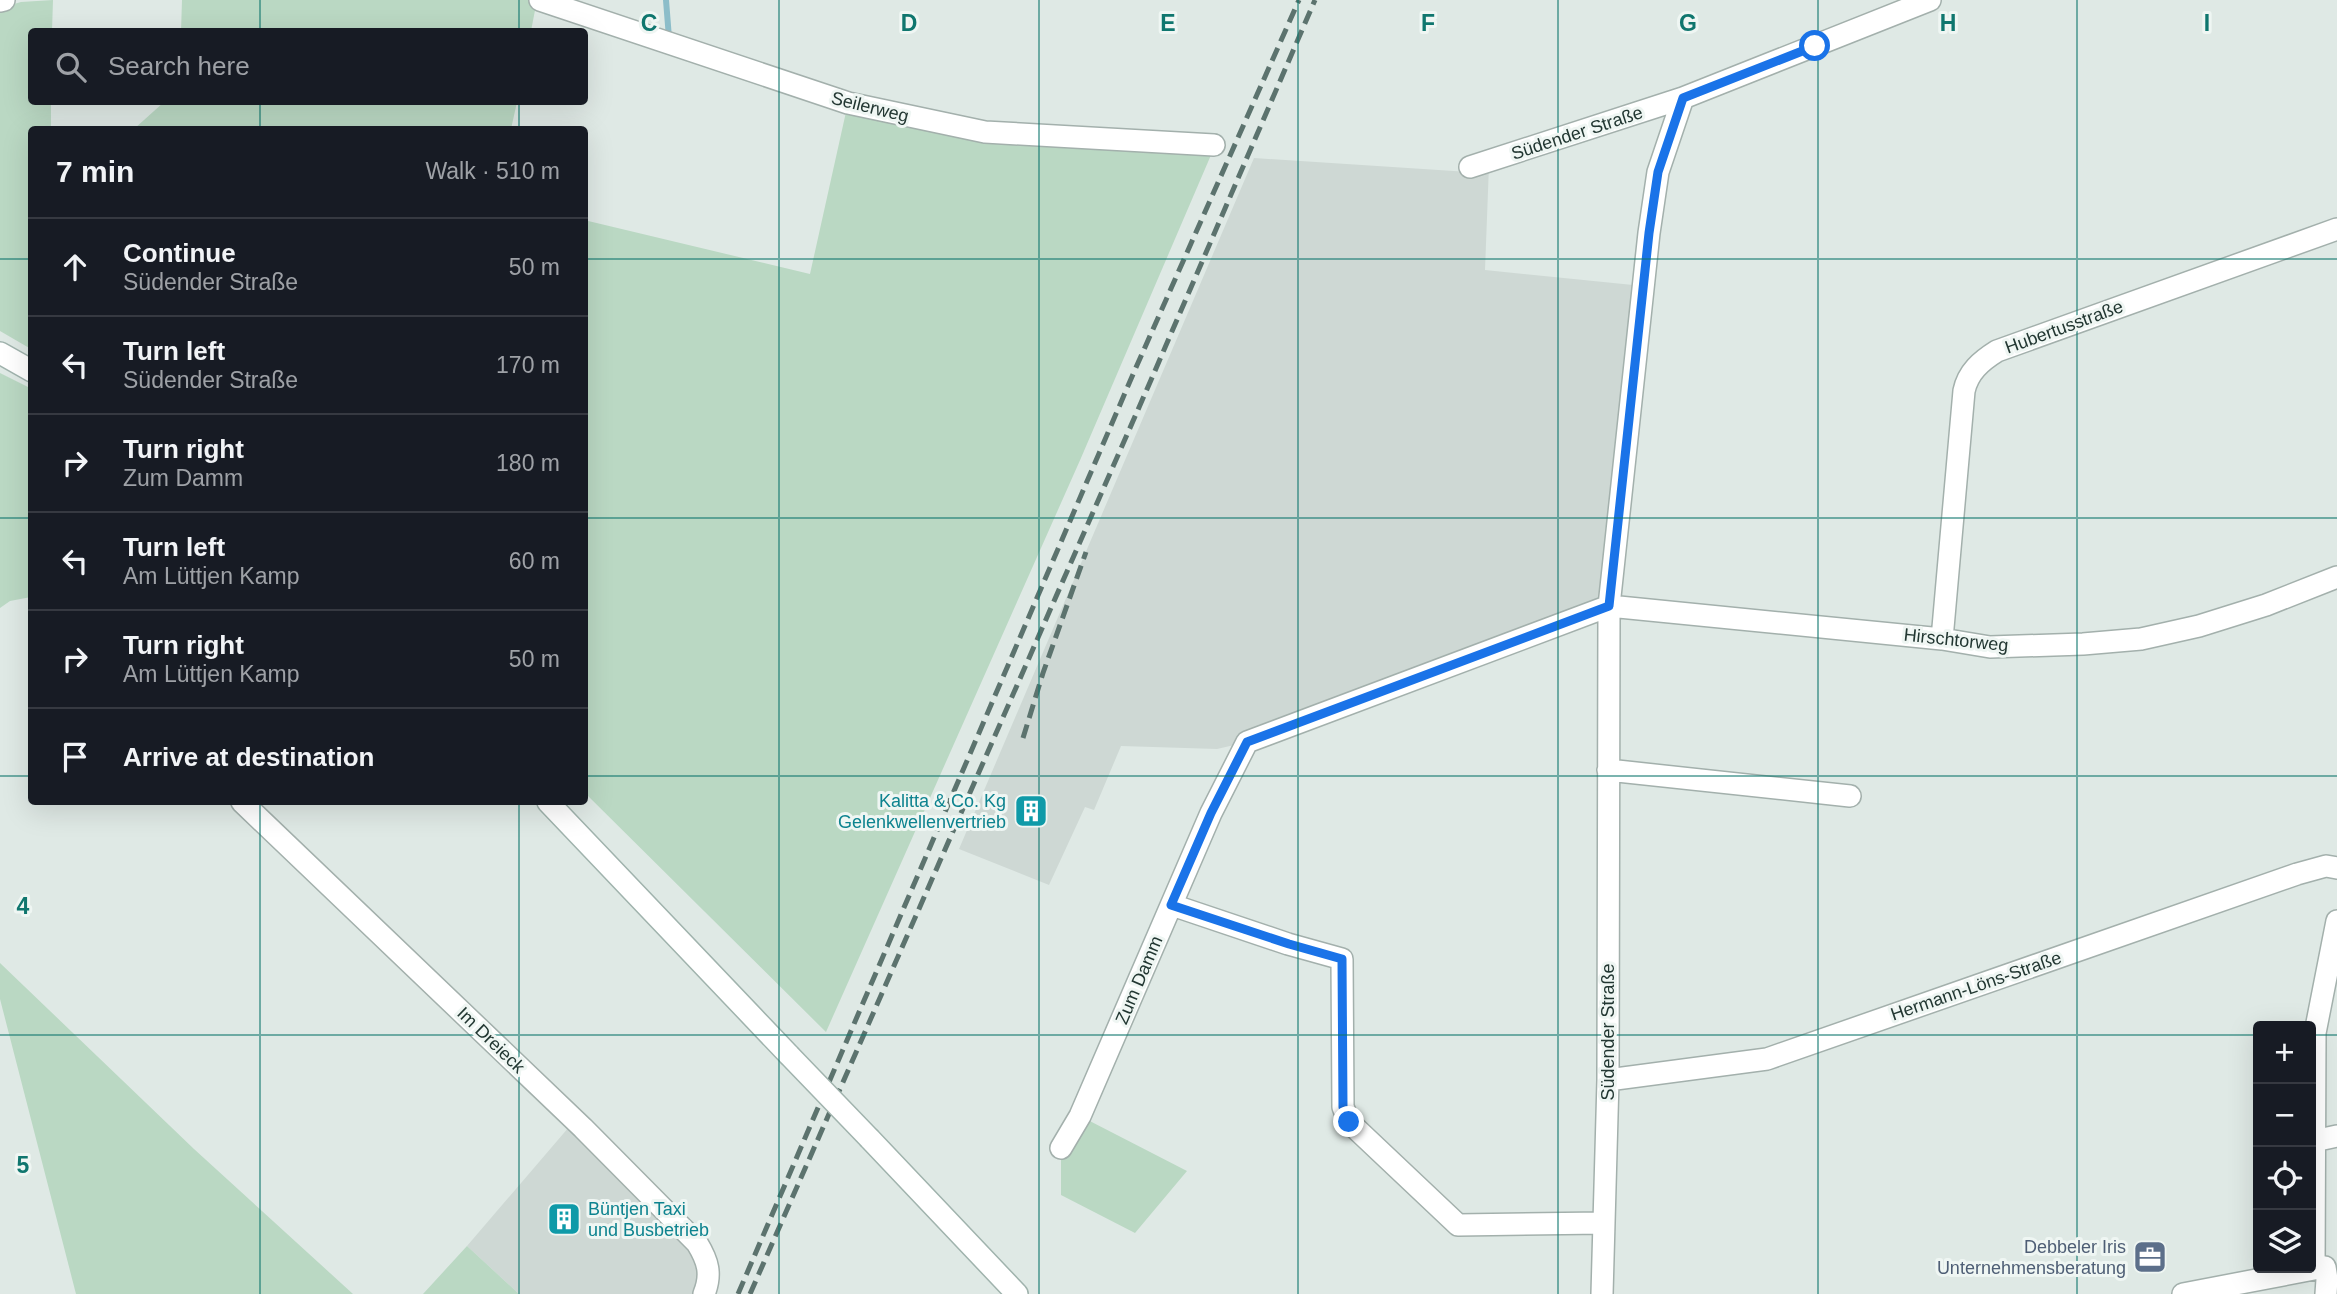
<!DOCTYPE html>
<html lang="en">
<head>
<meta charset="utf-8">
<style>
  :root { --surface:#171b24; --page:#20242c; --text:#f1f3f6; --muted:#9ea1a6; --line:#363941 }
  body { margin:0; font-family:Helvetica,sans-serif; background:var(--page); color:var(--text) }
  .controls { position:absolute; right:21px; bottom:21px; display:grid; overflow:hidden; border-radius:7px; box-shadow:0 7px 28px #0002 }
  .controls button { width:63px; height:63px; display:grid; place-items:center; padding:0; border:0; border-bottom:2px solid var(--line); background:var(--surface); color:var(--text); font:35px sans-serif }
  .stop { position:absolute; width:21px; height:21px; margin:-16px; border:5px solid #1a73e8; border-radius:50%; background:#fff }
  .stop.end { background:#1a73e8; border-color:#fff; box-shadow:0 2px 7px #0008 }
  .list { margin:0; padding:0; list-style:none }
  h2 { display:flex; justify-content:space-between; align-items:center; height:91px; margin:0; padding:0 28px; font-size:30px }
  h2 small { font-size:23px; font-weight:400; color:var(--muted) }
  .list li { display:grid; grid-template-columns:46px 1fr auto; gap:21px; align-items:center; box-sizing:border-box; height:98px; padding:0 28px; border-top:2px solid var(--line) }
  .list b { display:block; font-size:26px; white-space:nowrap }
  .list p { margin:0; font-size:23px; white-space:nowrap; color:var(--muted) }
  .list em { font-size:23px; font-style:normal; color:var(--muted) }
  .icon { flex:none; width:38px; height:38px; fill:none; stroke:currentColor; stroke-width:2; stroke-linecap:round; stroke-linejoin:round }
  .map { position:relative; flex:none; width:2337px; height:1294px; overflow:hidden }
  .search { position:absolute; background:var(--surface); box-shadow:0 7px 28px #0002; left:28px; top:28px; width:560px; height:77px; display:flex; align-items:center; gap:18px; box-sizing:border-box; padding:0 24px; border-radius:7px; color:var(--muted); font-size:26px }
  .panel { position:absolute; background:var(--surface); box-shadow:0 7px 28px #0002; left:28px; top:126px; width:560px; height:679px; border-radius:7px }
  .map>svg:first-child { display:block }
</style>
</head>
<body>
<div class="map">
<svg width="2337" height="1294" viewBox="0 0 2337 1294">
  <rect width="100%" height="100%" fill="#dfe9e5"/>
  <!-- built -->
  <path fill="#ced8d4" d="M 1254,158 L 1469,172 L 1489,165 L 1485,270 L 1643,286 L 1609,606 L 1247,742 L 1217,749 L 1121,746 L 1094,810 L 1085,807 L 1049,885 L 959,849 Z
    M 569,1127 L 691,1249 L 711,1294 L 519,1294 L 467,1246 Z"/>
  <!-- green -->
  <path fill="#bad8c3" d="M 53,0 L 52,31 L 32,32 L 32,102 L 51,102 L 51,129 L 32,130 L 31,349 L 0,331 L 0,8 L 21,2 Z
    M 182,0 L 537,0 L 531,31 L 181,32 Z
    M 164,102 L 517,102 L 511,129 L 134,129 Z
    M 848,103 L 900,116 L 1214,148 L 1081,458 L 826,1032 L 585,793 L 584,220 L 810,274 Z
    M 0,373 L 32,389 L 31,597 L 10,601 L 0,608 Z
    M 0,963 L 194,1149 L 353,1294 L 76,1294 L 0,999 Z
    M 1080,1116 L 1187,1171 L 1135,1233 L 1061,1195 L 1061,1148 Z
    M 467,1246 L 519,1294 L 423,1294 Z"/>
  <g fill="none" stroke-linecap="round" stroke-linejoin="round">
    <!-- stream -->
    <path stroke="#8cbdc9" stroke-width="6" d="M 666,0 L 669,38"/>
    <defs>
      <path id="street" d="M 540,0 L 848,103 L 985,132 L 1214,145
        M 0,1 L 4,0
        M 1470,167 L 1683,98
        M 1942,639 L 1964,391 C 1968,372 1981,361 1997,351 L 2337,229
        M 1608,770 L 1850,796
        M 242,802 L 583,1128 L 697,1243 C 708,1261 712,1274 704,1294
        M 1172,905 L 1288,944 L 1342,959 L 1343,1107 L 1349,1122 L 1458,1225 L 1603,1223
        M 1608,1080 L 1767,1059 L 2297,874 L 2326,866 L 2337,868
        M 2314,1141 L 2337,1136
        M 1061,1148 L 1080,1116 L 1211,813 L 1247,742 L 1609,606 L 1942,639 L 1990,647 L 2083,644 L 2141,639 L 2199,626 L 2266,605 L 2337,577
        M 2325,1267 L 2327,1279 L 2326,1294
        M 1602,1294 L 1608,1080 L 1609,606 L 1649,233 L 1658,172 L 1683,98 L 1930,0
        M 2183,1294 L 2314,1269 L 2315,1033 L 2337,921"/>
      <path id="secondary" d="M 0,353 L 32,371
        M 548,802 L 789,1055
        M 870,1139 L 1017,1294"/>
    </defs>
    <!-- street casing -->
    <use href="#street" stroke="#a3b0ac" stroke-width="24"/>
    <!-- secondary casing -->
    <use href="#secondary" stroke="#a0b3ad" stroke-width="24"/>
    <!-- street -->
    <use href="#street" stroke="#fff" stroke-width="21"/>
    <!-- secondary -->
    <use href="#secondary" stroke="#fff" stroke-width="21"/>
    <!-- rail -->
    <path stroke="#5c736e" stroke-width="5" stroke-dasharray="14 7" stroke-linecap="butt" d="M 1023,738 L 1043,673 L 1086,552
      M 738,1294 L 1134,372 L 1299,0
      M 750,1294 L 1151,380 L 1315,0"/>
    <defs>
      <path id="secondary-bridge" d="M 789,1055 L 870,1139"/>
    </defs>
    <!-- secondary-bridge casing -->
    <use href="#secondary-bridge" stroke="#a0b3ad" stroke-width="24" stroke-linecap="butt"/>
    <!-- secondary-bridge -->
    <use href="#secondary-bridge" stroke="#fff" stroke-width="21"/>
  </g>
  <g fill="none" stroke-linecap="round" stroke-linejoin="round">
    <!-- route -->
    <path stroke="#1a73e8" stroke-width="9" d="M 1349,1122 L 1343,1107 L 1342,959 L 1289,944 L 1171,905 L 1211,813 L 1247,742 L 1609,606 L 1649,233 L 1658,172 L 1683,98 L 1815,46"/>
  </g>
  <!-- grid -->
  <path fill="none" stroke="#0f766e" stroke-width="2" stroke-opacity="0.55" d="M 260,0 L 260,32M 519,0 L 519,32M 779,0 L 779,1294M 1039,0 L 1039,1294M 1298,0 L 1298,1294M 1558,0 L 1558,1294M 1818,0 L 1818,1294M 2077,0 L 2077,1294M 260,102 L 260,130M 519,102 L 519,130M 0,259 L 32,259M 584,259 L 2337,259M 0,518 L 32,518M 584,518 L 2337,518M 0,776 L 32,776M 584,776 L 2337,776M 260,802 L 260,1294M 519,802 L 519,1294M 0,1035 L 2258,1035M 2311,1035 L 2337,1035"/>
  <!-- icons -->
  <defs>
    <symbol id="building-square" viewBox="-11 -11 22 22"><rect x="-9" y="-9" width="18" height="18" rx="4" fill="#0f9aa8" stroke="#eff6f3"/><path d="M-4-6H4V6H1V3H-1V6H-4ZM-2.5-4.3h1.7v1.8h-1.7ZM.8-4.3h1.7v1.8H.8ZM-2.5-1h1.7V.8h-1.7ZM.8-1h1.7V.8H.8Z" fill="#fff"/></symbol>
    <symbol id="office-square" viewBox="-11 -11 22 22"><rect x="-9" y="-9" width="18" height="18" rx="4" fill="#5c6f8a" stroke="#eff6f3"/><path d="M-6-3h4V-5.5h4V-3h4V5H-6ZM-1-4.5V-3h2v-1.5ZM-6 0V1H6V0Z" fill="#fff"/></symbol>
  </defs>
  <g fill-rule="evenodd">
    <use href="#building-square" x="1012" y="792" width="38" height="38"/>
    <use href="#building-square" x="545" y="1200" width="38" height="38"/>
    <use href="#office-square" x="2131" y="1238" width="38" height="38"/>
  </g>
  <g text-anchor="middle" stroke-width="6" stroke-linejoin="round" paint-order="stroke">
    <!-- street labels -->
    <g font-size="18" fill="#223732" stroke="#eff6f3">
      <text transform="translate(870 107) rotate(14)" y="6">Seilerweg</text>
      <text transform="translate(1577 133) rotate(-18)" y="6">Südender Straße</text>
      <text transform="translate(2064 327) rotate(-20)" y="6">Hubertusstraße</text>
      <text transform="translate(1956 640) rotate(6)" y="6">Hirschtorweg</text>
      <text transform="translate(1139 980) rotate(-67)" y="6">Zum Damm</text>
      <text transform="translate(1976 986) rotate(-19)" y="6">Hermann-Löns-Straße</text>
      <text transform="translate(1608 1032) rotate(-90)" y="6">Südender Straße</text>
      <text transform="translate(491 1040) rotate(44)" y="6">Im Dreieck</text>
    </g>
    <!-- culture labels -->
    <g font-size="18" fill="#0d838f" stroke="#eff6f3" text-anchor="end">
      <text x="1006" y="807">Kalitta &amp; Co. Kg<tspan x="1006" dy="21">Gelenkwellenvertrieb</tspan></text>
      <text x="588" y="1215" text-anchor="start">Büntjen Taxi<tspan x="588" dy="21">und Busbetrieb</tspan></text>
    </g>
    <!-- service labels -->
    <g font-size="18" fill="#4e5e75" stroke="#eff6f3" text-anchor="end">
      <text x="2126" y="1253">Debbeler Iris<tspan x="2126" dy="21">Unternehmensberatung</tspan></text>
    </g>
  </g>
  <g font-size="23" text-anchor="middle" font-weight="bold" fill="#0f766e" stroke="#eff6f3" stroke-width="6" stroke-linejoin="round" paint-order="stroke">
    <text x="649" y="31">C</text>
    <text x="909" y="31">D</text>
    <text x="1168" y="31">E</text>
    <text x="1428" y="31">F</text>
    <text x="1688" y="31">G</text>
    <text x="1948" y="31">H</text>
    <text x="2207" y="31">I</text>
    <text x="23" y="914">4</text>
    <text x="23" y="1173">5</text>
  </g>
</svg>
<div class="controls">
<button>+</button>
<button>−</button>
<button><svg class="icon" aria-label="locate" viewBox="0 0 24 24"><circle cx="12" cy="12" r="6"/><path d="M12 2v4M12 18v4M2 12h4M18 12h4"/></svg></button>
<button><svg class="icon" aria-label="layers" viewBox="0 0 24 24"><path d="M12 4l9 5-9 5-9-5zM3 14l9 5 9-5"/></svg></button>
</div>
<div class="stop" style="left:1815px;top:46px"></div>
<div class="stop end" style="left:1349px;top:1122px"></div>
<div class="search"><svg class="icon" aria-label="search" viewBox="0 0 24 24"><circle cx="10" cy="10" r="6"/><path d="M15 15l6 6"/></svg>Search here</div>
<section class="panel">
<h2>7 min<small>Walk · 510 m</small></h2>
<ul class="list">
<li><svg class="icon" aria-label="ahead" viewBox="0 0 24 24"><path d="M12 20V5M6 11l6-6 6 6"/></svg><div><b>Continue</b><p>Südender Straße</p></div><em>50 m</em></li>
<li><svg class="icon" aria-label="left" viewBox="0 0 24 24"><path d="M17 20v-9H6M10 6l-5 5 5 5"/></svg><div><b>Turn left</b><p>Südender Straße</p></div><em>170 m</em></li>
<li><svg class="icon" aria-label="right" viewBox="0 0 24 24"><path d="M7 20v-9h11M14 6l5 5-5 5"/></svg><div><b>Turn right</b><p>Zum Damm</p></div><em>180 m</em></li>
<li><svg class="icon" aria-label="left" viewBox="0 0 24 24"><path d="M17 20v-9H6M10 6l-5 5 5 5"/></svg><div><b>Turn left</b><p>Am Lüttjen Kamp</p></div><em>60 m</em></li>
<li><svg class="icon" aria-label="right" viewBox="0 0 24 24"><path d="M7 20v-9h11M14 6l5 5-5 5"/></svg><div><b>Turn right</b><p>Am Lüttjen Kamp</p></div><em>50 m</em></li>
<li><svg class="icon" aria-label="arrive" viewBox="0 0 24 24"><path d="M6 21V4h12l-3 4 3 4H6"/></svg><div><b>Arrive at destination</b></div></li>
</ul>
</section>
</div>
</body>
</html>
